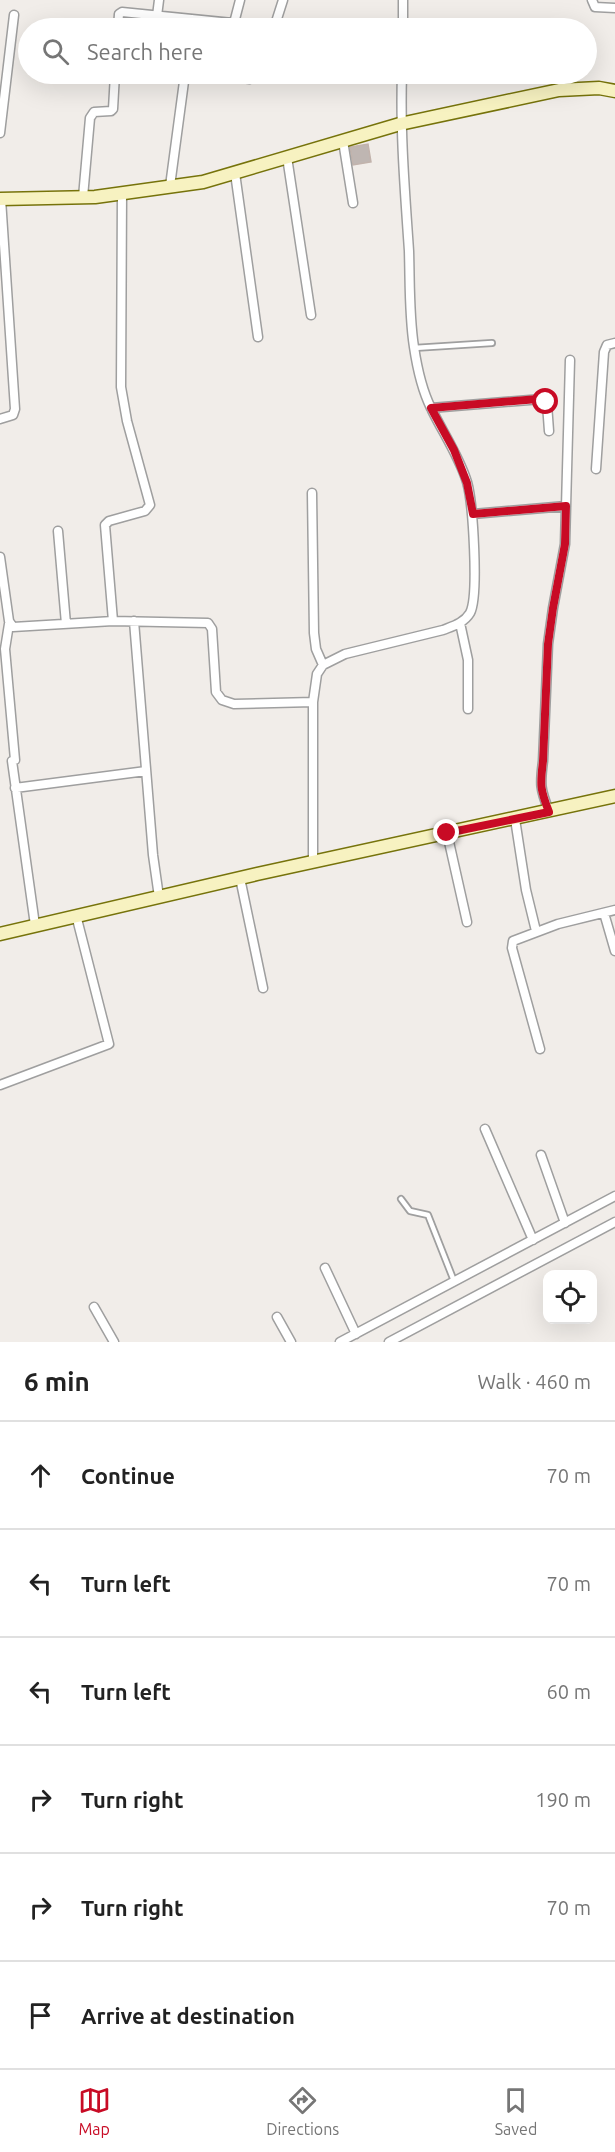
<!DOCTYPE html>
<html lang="en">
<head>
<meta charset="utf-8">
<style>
  :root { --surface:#fff; --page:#f2f2f2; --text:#222; --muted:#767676; --line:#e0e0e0; --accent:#c80b25 }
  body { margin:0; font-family:Ubuntu,sans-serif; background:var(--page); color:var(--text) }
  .controls { position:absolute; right:18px; bottom:18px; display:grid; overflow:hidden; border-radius:12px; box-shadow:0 6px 24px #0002 }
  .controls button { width:54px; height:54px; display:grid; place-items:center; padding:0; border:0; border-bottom:2px solid var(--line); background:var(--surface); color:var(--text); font:30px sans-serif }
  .stop { position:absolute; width:18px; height:18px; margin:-14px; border:4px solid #c80b25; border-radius:50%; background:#fff }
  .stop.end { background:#c80b25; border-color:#fff; box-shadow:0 2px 6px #0008 }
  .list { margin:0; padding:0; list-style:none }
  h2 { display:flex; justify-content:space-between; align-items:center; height:78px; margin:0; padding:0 24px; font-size:26px }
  h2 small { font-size:20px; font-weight:400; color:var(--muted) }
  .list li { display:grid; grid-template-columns:39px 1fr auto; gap:18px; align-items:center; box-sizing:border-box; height:108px; padding:0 24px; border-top:2px solid var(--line) }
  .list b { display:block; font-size:22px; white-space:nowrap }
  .list em { font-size:20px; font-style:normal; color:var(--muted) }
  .icon { flex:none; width:33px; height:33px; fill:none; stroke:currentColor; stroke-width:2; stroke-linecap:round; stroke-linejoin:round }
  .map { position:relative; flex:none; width:615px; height:1342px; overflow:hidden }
  .search { position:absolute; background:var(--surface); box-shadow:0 6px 24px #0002; left:18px; right:18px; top:18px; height:66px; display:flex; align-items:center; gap:15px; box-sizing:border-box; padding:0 21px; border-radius:33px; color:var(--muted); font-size:22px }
  .sheet { height:726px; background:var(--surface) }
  nav { display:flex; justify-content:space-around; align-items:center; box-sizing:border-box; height:84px; border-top:2px solid var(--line); background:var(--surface); font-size:16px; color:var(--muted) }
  nav a { display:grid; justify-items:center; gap:3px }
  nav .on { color:var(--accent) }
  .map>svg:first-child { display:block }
</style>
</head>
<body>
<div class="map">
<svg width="615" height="1342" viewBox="0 0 615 1342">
  <rect width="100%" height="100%" fill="#f1ede9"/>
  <!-- building -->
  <path fill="#bfb6b2" stroke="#c2b3ac" stroke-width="1.5" d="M 368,144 L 371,162 L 353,165 L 350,147 Z"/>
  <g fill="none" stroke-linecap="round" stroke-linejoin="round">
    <defs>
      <path id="lane" d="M 414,348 L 492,343
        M 401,1199 L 410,1211 L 428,1215 L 454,1281"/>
      <path id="street" d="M 592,0 L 595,7 L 615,8
        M 157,16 L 159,0
        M 234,23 L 240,0
        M 118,28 L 119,14 L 122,12 L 272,27 L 275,25 L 283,0
        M 191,28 L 192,19
        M 403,28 L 403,0
        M 211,74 L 250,79
        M 0,133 L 14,15
        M 343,141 L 353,203
        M 287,157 L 311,315
        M 235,173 L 258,337
        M 170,186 L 185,74
        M 83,197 L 90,118 L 94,112 L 111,111 L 113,109 L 115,74
        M 431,408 L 542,399 L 547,404 L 549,431
        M 0,419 L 13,415 L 15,409 L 1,199
        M 596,469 L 604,352 L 607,345 L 615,343
        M 312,493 L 314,633 L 316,649 L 323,665
        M 473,514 L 566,506
        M 58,531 L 66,624
        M 0,557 L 9,621 L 13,627 L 113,621 L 208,623 L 212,629 L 216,692 L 222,700 L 234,704 L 313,702
        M 113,621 L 105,525 L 109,521 L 145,511 L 150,505 L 127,421 L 121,387 L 122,193
        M 134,621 L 153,855 L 159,897
        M 460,623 L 468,660 L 468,709
        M 9,624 L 5,649 L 15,760
        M 12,761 L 35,925
        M 15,788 L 146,771
        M 549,811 C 540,789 540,784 543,761 L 548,644 L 553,608 L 565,544 L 570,360
        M 515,819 L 526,890 L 536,931
        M 447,833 L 467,922
        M 313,862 L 313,702 L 317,674 L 323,665 L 345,654 L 443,630 C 453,626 464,623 470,613 C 479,596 473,503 467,482 C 459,456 443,433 431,408 C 422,390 417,367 414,347 C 409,315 410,283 409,251 C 405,192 400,133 402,74
        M 240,878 L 263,988
        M 604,913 L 615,951
        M 540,1049 L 512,948 L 513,941 L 558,924 L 615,910
        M 0,1085 L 109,1044 L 76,915
        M 485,1129 L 533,1240
        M 541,1155 L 565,1223
        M 325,1268 L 356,1334
        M 94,1307 L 114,1342
        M 277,1317 L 291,1342
        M 340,1342 L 615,1196
        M 389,1342 L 615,1222"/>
      <path id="secondary" d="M 0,199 L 95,197 L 203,182 L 400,124 L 559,90 L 599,88 L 615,91
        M 0,934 L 257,874 L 615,796"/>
    </defs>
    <!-- lane casing -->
    <use href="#lane" stroke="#9f9f9f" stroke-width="8"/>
    <!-- street casing -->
    <use href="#street" stroke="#9f9f9f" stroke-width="11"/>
    <!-- secondary casing -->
    <use href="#secondary" stroke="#76730b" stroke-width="15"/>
    <!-- lane -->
    <use href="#lane" stroke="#fff" stroke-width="4.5"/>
    <!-- street -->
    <use href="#street" stroke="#fff" stroke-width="8"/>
    <!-- secondary -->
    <use href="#secondary" stroke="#f7f2c1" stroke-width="12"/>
  </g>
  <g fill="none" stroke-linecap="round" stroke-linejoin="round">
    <!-- route -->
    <path stroke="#c80b25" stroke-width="8" d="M 447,833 L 549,812 C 540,789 540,785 543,761 L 548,644 L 553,608 L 565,544 L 566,506 L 473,514 L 467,483 L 454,450 L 431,408 L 538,399 L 546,402"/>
  </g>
</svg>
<div class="controls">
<button><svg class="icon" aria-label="locate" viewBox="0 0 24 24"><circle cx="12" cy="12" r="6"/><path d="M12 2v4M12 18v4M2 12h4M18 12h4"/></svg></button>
</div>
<div class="stop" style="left:546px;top:402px"></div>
<div class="stop end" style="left:447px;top:833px"></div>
<div class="search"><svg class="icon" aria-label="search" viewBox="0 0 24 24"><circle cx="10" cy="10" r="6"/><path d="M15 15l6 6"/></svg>Search here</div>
</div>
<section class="sheet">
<h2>6 min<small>Walk · 460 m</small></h2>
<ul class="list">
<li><svg class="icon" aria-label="ahead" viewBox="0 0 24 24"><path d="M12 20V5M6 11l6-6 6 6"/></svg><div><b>Continue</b></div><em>70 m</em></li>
<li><svg class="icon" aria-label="left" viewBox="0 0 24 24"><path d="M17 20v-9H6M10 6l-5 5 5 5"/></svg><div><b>Turn left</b></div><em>70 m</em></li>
<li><svg class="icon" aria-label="left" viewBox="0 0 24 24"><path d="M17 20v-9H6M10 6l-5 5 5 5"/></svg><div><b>Turn left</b></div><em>60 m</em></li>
<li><svg class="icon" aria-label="right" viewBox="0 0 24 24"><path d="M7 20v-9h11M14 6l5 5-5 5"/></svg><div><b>Turn right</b></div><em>190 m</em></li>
<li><svg class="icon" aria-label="right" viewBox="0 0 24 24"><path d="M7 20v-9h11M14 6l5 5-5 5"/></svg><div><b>Turn right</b></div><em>70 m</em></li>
<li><svg class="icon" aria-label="arrive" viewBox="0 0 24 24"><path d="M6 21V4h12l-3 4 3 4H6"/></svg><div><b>Arrive at destination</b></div></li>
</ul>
</section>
<nav>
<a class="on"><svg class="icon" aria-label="map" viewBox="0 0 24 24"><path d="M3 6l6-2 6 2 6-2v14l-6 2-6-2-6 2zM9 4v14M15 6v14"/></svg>Map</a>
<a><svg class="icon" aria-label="directions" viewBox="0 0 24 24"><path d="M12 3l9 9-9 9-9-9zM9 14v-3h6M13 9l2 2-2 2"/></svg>Directions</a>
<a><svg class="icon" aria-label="saved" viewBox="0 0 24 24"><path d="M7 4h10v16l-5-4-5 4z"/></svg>Saved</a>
</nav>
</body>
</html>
